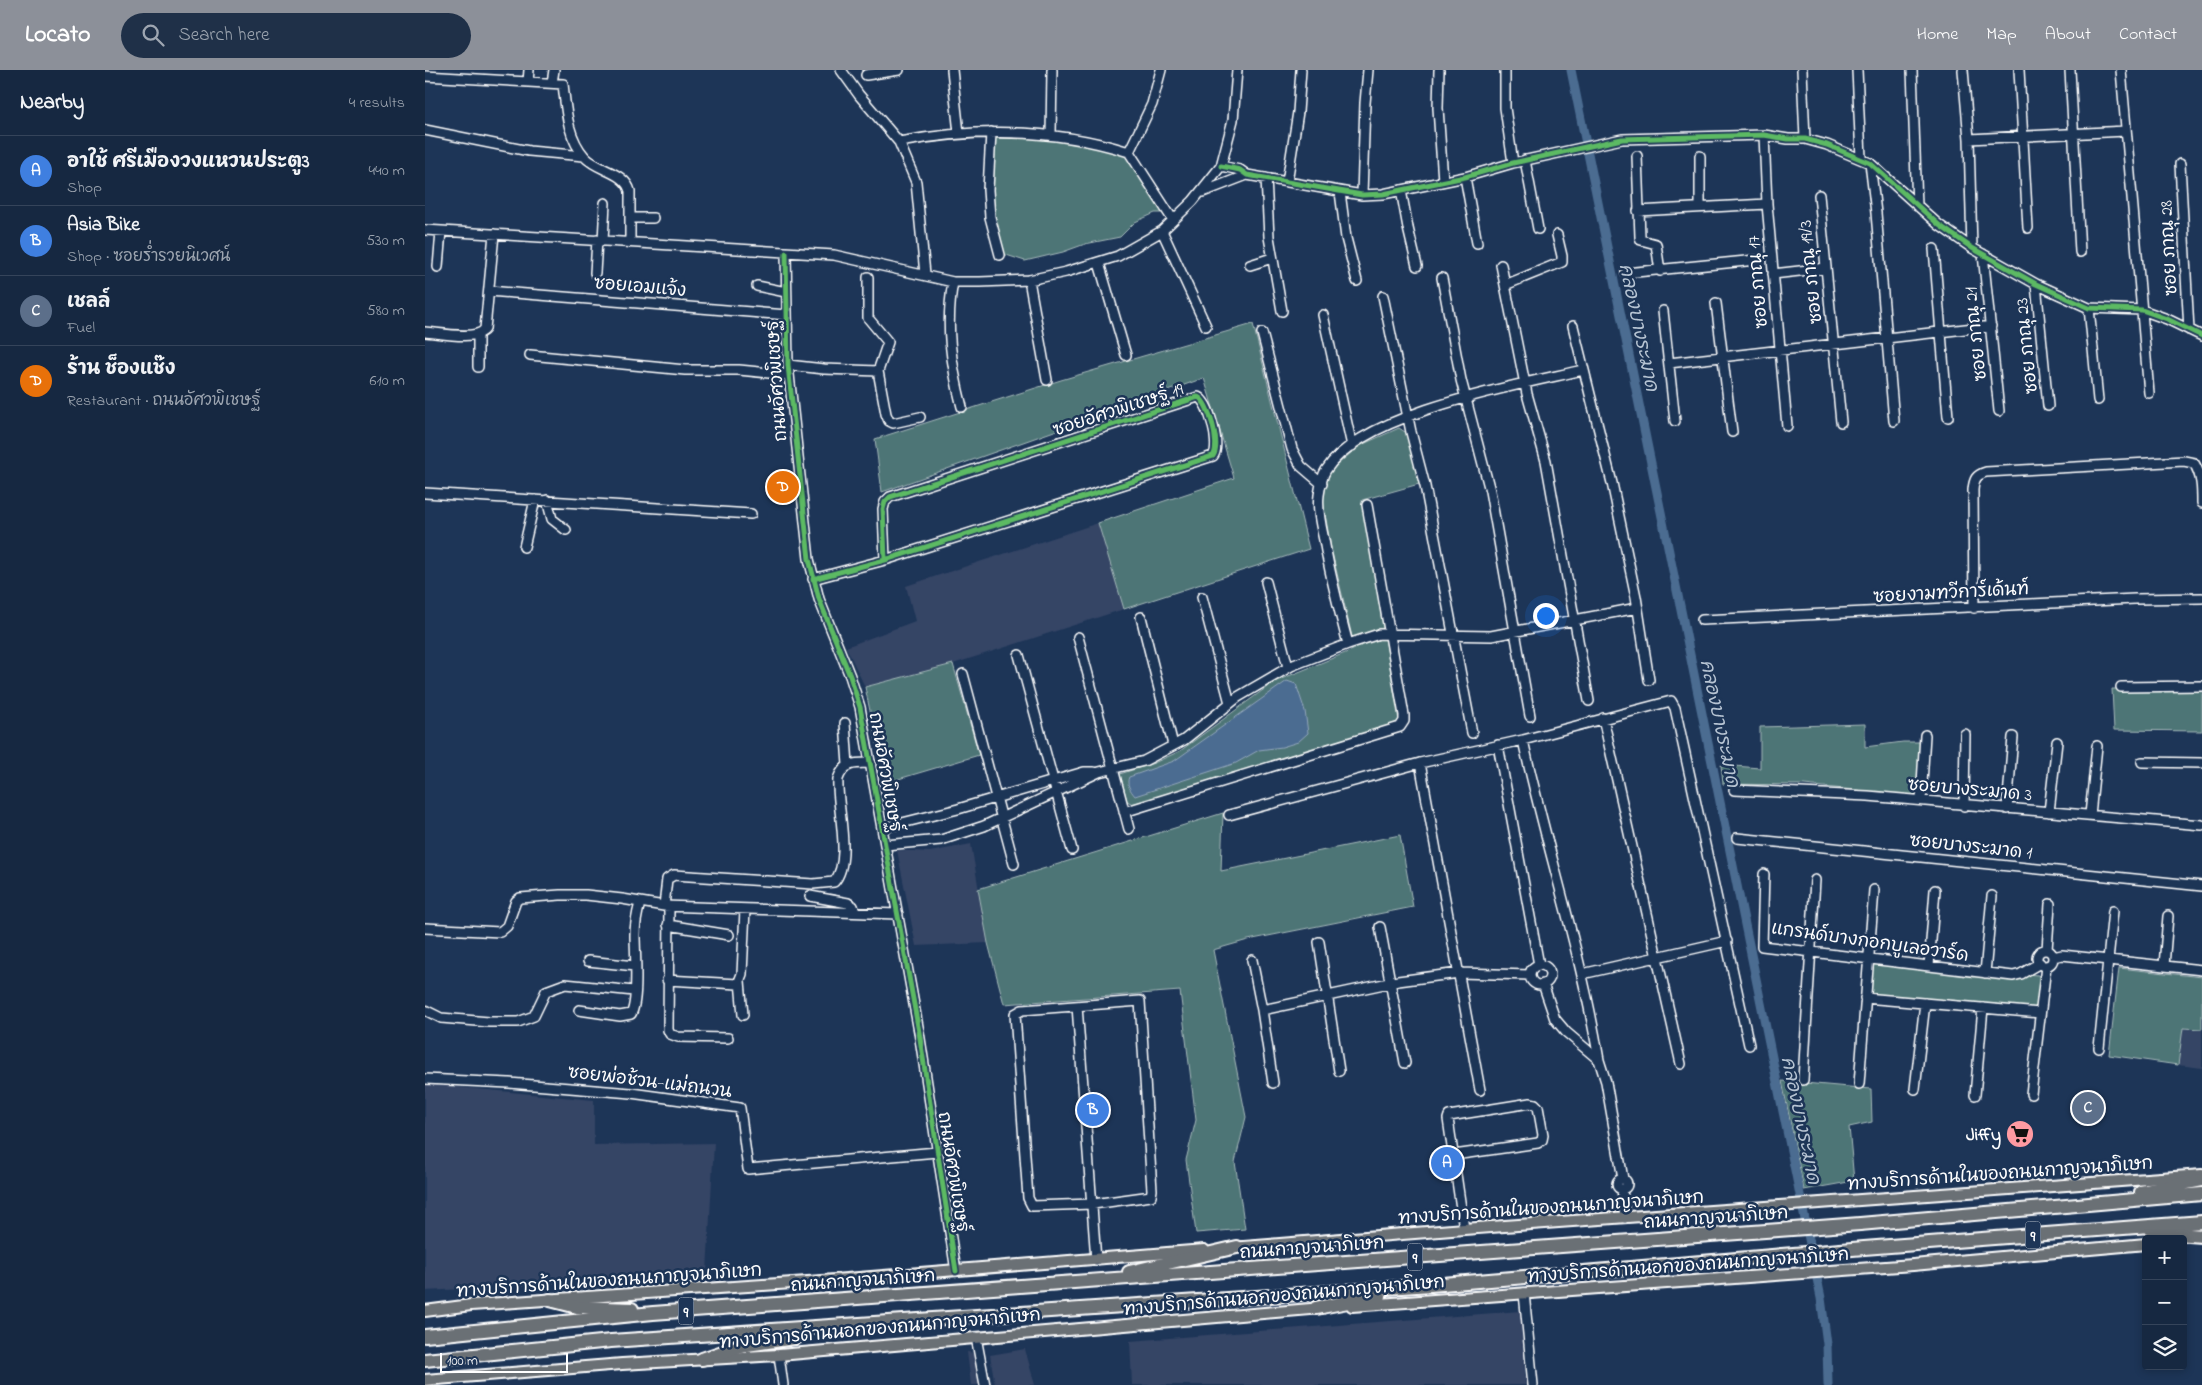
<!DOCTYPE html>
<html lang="en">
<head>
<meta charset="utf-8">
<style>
  :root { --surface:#162841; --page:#1f3048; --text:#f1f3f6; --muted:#9ea6b1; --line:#35445a; --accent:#8c9099 }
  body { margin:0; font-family:"Indie Flower","Playpen Sans Thai",sans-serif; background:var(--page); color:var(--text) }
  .controls { position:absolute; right:15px; bottom:15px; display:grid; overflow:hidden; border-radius:5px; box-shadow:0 2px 8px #0003 }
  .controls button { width:45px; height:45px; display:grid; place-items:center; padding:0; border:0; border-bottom:1px solid var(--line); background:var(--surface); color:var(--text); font:25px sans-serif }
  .scale { position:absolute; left:15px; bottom:12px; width:128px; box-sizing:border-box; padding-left:5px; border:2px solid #fff; border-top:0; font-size:14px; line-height:18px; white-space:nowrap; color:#fff; -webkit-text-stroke:4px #1d3557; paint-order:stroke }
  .you { position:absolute; left:1120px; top:545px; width:18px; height:18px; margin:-12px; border:4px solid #fff; border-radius:50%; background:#1a73e8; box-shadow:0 0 0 8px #1a73e833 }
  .badge { display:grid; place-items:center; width:32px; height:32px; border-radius:50%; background:var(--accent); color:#fff; font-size:16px; font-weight:700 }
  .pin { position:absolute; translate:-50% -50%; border:2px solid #fff; box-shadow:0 1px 5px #0006 }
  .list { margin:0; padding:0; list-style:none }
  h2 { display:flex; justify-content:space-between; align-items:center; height:65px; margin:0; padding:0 20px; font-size:21px }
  h2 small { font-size:16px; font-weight:400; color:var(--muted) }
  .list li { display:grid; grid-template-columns:32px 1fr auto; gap:15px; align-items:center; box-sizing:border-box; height:70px; padding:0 20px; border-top:1px solid var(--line) }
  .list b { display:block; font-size:19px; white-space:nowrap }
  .list p { margin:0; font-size:16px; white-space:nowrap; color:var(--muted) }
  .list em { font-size:16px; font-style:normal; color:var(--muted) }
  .icon { flex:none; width:28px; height:28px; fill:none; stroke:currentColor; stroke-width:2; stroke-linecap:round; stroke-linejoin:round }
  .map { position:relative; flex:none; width:1777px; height:1315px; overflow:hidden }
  header { display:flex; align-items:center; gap:30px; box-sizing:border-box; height:70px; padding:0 25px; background:var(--accent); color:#fff }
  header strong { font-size:24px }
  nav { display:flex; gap:28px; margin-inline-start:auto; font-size:18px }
  .search { width:350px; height:45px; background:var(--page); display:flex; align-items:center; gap:12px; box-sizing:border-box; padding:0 18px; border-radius:28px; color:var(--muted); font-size:19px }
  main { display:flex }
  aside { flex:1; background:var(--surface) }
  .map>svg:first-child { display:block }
</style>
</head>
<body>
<header>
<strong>Locato</strong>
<div class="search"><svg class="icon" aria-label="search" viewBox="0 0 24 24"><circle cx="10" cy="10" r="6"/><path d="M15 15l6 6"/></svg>Search here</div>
<nav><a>Home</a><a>Map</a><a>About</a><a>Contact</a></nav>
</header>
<main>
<aside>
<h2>Nearby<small>4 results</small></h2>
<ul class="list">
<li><span class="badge" style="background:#3f7fe0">A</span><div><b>อาใช้ ศรีเมืองวงแหวนประตู3</b><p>Shop</p></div><em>440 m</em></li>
<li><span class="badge" style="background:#3f7fe0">B</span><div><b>Asia Bike</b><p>Shop · ซอยร่ำรวยนิเวศน์</p></div><em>530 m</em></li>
<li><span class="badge" style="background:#5c6f8a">C</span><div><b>เชลล์</b><p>Fuel</p></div><em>580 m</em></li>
<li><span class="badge" style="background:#e8710a">D</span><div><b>ร้าน ช็องแช๊ง</b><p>Restaurant · ถนนอัศวพิเชษฐ์</p></div><em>610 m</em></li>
</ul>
</aside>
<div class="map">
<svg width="1777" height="1315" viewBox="0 0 1777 1315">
  <rect width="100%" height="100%" fill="#1d3557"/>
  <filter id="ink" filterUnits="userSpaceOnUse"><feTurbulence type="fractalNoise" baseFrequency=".02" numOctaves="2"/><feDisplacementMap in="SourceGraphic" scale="10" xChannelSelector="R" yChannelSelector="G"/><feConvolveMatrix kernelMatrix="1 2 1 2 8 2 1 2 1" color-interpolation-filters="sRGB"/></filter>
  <g filter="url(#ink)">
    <!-- built -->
    <path fill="#344465" d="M 673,453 L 699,539 L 528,594 L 440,617 L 421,577 L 490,551 L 481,516 Z
      M 546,774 L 563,873 L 491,876 L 472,780 L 505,782 Z
      M 1758,958 L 1777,959 L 1777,998 L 1753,995 Z
      M 0,1014 L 169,1030 L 169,1075 L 289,1073 L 282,1202 L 115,1215 L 0,1221 Z
      M 1095,1241 L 1101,1315 L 707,1315 L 705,1271 Z
      M 600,1279 L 610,1315 L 570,1315 L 565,1285 Z
      M 542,1282 L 551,1283 L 557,1315 L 546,1315 Z"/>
    <!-- green -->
    <path fill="#4e7476" stroke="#a6baba" d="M 568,66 L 629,68 L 703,77 L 738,143 L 730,143 L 710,152 L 695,167 L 660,174 L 638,182 L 600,191 L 578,184 L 569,146 L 566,119 Z
      M 828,254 L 884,479 L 699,539 L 673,453 L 809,408 L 779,308 L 457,422 L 450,369 L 636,310 Z
      M 974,358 L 983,364 L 994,414 L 937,430 L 974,651 L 969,655 L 708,734 L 702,731 L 695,704 L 729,693 L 755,681 L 849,612 L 930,579 L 906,478 L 897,426 L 905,401 L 934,376 Z
      M 528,594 L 554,685 L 460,713 L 440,617 Z
      M 1687,619 L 1777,620 L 1777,661 L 1689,660 Z
      M 1440,654 L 1440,677 L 1478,672 L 1496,672 L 1491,726 L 1379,715 L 1298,714 L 1296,695 L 1335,698 L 1335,657 Z
      M 798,743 L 796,801 L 975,765 L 988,837 L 823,870 L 788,880 L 821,1047 L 810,1092 L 820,1159 L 771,1163 L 761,1090 L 771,1050 L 755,921 L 579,934 L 563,873 L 553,819 Z
      M 1448,893 L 1613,905 L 1616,910 L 1612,938 L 1446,924 Z
      M 1694,898 L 1777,907 L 1777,959 L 1758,958 L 1753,995 L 1684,985 Z
      M 1357,1011 L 1446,1019 L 1447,1052 L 1424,1057 L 1429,1111 L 1379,1120 Z"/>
    <!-- water -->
    <path fill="#4b6c91" stroke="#93a7bd" d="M 862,611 L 871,614 L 880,641 L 883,663 L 873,672 L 857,677 L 834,680 L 811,693 L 710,726 C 705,720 701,714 704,707 L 749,691 Z"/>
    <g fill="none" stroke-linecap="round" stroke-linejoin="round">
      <!-- canal -->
      <path stroke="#4b6c91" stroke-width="9" d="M 1146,0 L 1396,1228 L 1402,1274 L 1403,1315"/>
      <defs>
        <path id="minor" d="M 416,0 L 434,25 L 474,72 L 491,112 L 500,204
          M 527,0 L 534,63
          M 1014,0 L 1013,38 L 1018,111
          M 1080,0 L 1080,38 L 1088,93
          M 1377,0 L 1380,69
          M 1432,0 L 1436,88
          M 1487,0 L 1492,136
          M 1538,0 L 1544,69 L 1547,178
          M 1594,0 L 1603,158
          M 1645,0 L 1655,182
          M 1696,0 L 1724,323
          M 441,5 L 474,0
          M 0,6 L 138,14 C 141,39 142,67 160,87 C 173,101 200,102 205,121 L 205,172
          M 103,12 L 104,0
          M 127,13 L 129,0
          M 0,60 L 104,81 L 159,86
          M 566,62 L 563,120 L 565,147 L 575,185
          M 626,65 L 627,0
          M 1339,65 L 1342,134 L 1362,356
          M 1544,69 L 1701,61
          M 474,72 C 552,58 629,58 704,82 L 727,34 L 736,0
          M 704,82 L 748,150
          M 1212,86 L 1215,167 L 1216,170 L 1231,174 L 1235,201
          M 1100,90 L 1113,159
          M 1445,93 L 1451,143 L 1469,351
          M 1755,94 L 1764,260
          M 796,96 L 815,100 L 822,105 L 937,125 L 958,124 L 1040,107 L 1088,93 L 1197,69 L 1339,65 L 1363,69 L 1380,69 L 1402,75 L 1445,93 L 1514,155 L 1547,178 L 1611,214 L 1664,238 L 1717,240 L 1742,249 L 1777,266
          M 1040,107 L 1052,173
          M 841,108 L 844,167 L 857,241
          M 862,112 L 873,42 L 876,0
          M 976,120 L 983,158 L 992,196
          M 778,122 L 822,105
          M 915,122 L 921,168 L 932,211
          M 937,125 L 940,33 L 943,0
          M 1394,125 L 1416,352
          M 1275,137 L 1275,86
          M 1213,141 L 1342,134
          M 205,148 L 228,148
          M 0,160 L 409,185 L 528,212 L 555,212 L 604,210 L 641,202 L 693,186 L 737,161 L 768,131 L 796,96 L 808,50 L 812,0
          M 737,161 L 781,256
          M 178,171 L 180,133
          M 1509,179 L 1523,347
          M 361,183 L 363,295 L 384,489 L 394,529 L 425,606 L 435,637 L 494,962 L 531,1201
          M 1558,184 L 1574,341
          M 674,193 L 701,285
          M 825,195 L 847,188
          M 1076,195 L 1102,324 L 1121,391 L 1164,631
          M 13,197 L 16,161
          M 170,203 L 172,170
          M 1201,203 L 1331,190
          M 1348,204 L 1401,198
          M 443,207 L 443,248 L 463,272 L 453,301 L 461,344 L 464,351 L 468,353 L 495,347
          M 1017,208 L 1036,310 L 1065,421 L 1105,646
          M 604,210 L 622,310
          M 528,212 C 520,255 526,294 537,337
          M 1611,214 L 1623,336
          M 1080,215 L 1137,192 L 1137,186 L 1132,165
          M 332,216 L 361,222
          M 64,221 L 362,245
          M 958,226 L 986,362 L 1000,416 L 1047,663
          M 1291,233 L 1307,362
          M 1664,238 L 1673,330
          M 1238,241 L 1250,351
          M 898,245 L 927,376
          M 1148,256 L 1187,413 L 1211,527 L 1224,610
          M 0,262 C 15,263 51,271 60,259 L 69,164
          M 837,263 L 867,379 L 876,396 L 897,414
          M 53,264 L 53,297
          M 105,285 L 260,300 L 314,300 L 364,305
          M 1244,293 L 1566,256
          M 363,295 L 399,299 L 453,301
          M 0,423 L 326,444
          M 122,430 L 127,449 L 141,460
          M 99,477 L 110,430
          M 388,509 L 460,490 L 788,386 C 796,375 784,332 773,327 L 465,427 L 460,432 L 458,439 L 460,490
          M 841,512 L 863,597
          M 777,527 L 805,633
          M 1549,538 L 1548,420 C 1549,409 1551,405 1561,402 L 1759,391 L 1769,393 C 1777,406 1777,418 1777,433
          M 716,547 L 748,675
          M 1277,550 L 1710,529 L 1777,528
          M 653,567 L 704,759
          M 923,574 C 914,540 905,505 899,470 C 896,456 892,440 894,425 C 895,418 897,406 901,400 C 938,342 1093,315 1158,300
          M 594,585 L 647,780
          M 538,604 L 589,794
          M 1696,617 L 1777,616
          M 1178,648 L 1256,994
          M 420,653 L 423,695
          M 1098,670 C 1121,777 1156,881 1174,990
          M 1073,675 L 1114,895
          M 1717,692 L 1777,693
          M 995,693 L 1055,1020
          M 1309,720 L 1443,726 L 1777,755
          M 1496,730 L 1500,665
          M 1539,736 L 1540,664
          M 1582,739 L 1588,667
          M 699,742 L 975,657 L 979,651 L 979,645 L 942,435
          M 1624,742 L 1632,672
          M 804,745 L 995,693 L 1098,670 L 1246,631 L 1250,638 L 1324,975
          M 1665,745 L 1672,676
          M 457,758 L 533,739 L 659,702 L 669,702
          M 1312,768 L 1777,816
          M 460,775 L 516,770 L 559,756 L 674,702 L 719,691 L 759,670 L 813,627 L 866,596 L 923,574 L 954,564 L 1066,566 L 1212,538
          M 1339,804 L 1337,876 L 1588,906 L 1596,904 L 1615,893
          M 385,826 L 423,833 L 428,836 L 430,842
          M 239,836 L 242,809 L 249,805 L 388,814 L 409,812 C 428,791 411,735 413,709 C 419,692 430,693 446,693
          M 244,836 L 243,960 L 245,964 L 253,967 L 303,968
          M 243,855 L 304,865
          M 955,857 L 980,993
          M 0,858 L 75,862 L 82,856 L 91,831 L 95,828 L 135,825 L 161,825 L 197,829 L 239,836 L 473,844
          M 894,872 L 914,1001
          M 1622,880 L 1625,834
          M1612 888a8 8 0 1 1 16 0a8 8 0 1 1-16 0Z
          M 1628,887 L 1637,885 L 1777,900
          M 827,890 L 837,940 L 848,1013
          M 163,891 L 210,896
          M1105 905a10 10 0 1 1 20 0a10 10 0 1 1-20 0Z
          M 1504,896 L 1510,820
          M 1739,896 L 1743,846
          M 1560,903 L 1567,826
          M 1157,904 L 1302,871
          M 242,910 L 313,914 L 317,904 L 320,839
          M 315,911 L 318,945
          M 1118,914 L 1130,949 L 1141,962 L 1174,990 L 1181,1012 L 1198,1109
          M 1440,928 L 1615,943
          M 715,931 L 727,1120 L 726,1126 L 668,1134 L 607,1136 L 603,1128 L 590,944 L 597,940 Z
          M 652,936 L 671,1190
          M 0,940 L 16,948 L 64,952 L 93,952 L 109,946 L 121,921 L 140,914 L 209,921
          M 154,940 L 195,946 L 206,944 C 214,931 210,882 210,865 C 210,854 212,844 215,833
          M 837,940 L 973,911 L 1034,903 L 1105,905
          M 1674,978 L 1688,841
          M 0,1009 L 84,1013 L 206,1023 L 315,1038 L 323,1099 L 512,1082
          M 1378,1010 L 1390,810
          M 1434,1014 L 1449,820
          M 1490,1019 L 1500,933
          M 1606,1024 L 1621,896
          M 1550,1025 L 1558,938
          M 1029,1085 L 1113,1073 L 1117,1070 L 1118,1065 L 1113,1037 L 1110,1034 L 1105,1033 L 1024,1046 L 1023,1049 L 1039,1159
          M1192 1114a5 5 0 1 1 10 0a5 5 0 1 1-10 0Z
          M 1197,1119 L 1200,1148
          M 1099,1223 L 1108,1315
          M 551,1267 L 560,1315
          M 354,1285 L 358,1315"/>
        <path id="major" d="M 806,1178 L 1039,1159 L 1777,1105
          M 927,1236 L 1488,1195 L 1721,1174
          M 0,1241 L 46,1235 L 397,1211 L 779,1180
          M 0,1310 L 197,1294 L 354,1285 L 897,1238"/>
        <path id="highway" d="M 1716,1122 L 1777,1110
          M 1727,1162 L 1777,1166
          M 704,1202 L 812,1177
          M 125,1230 L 152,1237 L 207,1239
          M 891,1238 L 955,1226
          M 0,1266 L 228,1243 L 1435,1154 L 1777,1124
          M 277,1289 L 315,1276 L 370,1268 L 381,1263
          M 0,1290 L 186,1271 L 1006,1215 L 1439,1178 L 1777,1152"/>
      </defs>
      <!-- minor casing -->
      <use href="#minor" stroke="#fff" stroke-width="12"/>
      <!-- major casing -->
      <use href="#major" stroke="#fff" stroke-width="14"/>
      <!-- highway casing -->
      <use href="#highway" stroke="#fff" stroke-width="16"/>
      <!-- minor -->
      <use href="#minor" stroke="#1d3557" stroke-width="9"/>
      <!-- major -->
      <use href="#major" stroke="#6b6f75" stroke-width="10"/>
      <!-- highway -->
      <use href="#highway" stroke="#6b6f75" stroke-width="12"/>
      <defs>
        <path id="cycleway" d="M 796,96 L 815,100 L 822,105 L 937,125 L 958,124 L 1040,107 L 1088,93 L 1197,69 L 1339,65 L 1363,69 L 1380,69 L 1402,75 L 1445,93 L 1514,155 L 1547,178 L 1611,214 L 1664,238 L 1717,240 L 1742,249 L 1777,266
          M 361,183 L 363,295 L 384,489 L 394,529 L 425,606 L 435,637 L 494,962 L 531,1201
          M 388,509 L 460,490 L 788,386 C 796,375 784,332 773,327 L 465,427 L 460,432 L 458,439 L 460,490"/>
      </defs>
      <!-- cycleway casing -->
      <use href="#cycleway" stroke="#1d3557" stroke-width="8"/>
      <!-- cycleway -->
      <use href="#cycleway" stroke="#5cba63" stroke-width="5"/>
    </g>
  </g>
  <!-- icons -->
  <defs>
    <symbol id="supermarket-disc" viewBox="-11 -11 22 22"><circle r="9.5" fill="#ff9aa2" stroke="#1d3557"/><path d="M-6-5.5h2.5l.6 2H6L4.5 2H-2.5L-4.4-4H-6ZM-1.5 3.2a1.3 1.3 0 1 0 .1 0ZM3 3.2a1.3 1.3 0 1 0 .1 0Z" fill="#111"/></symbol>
  </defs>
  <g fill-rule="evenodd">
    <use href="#supermarket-disc" x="1579" y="1048" width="32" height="32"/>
  </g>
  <g text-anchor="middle" stroke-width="5" stroke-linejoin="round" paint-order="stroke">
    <!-- shield labels -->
    <g fill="#1d3557" stroke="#bbc2cd" stroke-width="1">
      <rect x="1600.5" y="1151.5" width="15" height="27" rx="4"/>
      <rect x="982.5" y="1173.5" width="15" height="27" rx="4"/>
      <rect x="253.5" y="1227.5" width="15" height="27" rx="4"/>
    </g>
    <g font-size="16" font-weight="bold" fill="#fff">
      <text x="1608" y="1171">9</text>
      <text x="990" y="1193">9</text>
      <text x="261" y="1247">9</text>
    </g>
    <!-- street labels -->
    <g font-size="18" fill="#fff" stroke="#1d3557">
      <text transform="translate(1743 178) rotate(-93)" y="6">ซอย ภาณุ 28</text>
      <text transform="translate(1385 202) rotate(-96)" y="6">ซอย ภาณุ 19/3</text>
      <text transform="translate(1332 212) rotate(-95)" y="6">ซอย ภาณุ 17</text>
      <text transform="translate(215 216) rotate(5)" y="6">ซอยเอมแจ้ง</text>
      <text transform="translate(1550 264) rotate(-96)" y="6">ซอย ภาณุ 21</text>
      <text transform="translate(1601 276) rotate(-96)" y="6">ซอย ภาณุ 23</text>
      <text transform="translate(351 311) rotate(-94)" y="6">ถนนอัศวพิเชษฐ์</text>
      <text transform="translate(693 339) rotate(-18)" y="6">ซอยอัศวพิเชษฐ์ 19</text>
      <text transform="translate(1526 522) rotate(-3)" y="6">ซอยงามทวีการ์เด้นท์</text>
      <text transform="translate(461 702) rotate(80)" y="6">ถนนอัศวพิเชษฐ์</text>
      <text transform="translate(1545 719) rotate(5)" y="6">ซอยบางระมาด 3</text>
      <text transform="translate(1546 776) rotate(6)" y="6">ซอยบางระมาด 1</text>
      <text transform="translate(1445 871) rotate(8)" y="6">แกรนด์บางกอกบูเลอวาร์ด</text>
      <text transform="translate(225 1011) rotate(7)" y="6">ซอยพ่อช้วน-แม่ถนวน</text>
      <text transform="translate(529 1102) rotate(81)" y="6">ถนนอัศวพิเชษฐ์</text>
      <text transform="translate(1575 1103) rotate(-4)" y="6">ทางบริการด้านในของถนนกาญจนาภิเษก</text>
      <text transform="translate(1126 1137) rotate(-4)" y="6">ทางบริการด้านในของถนนกาญจนาภิเษก</text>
      <text transform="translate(1291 1147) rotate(-4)" y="6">ถนนกาญจนาภิเษก</text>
      <text transform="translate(887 1177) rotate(-4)" y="6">ถนนกาญจนาภิเษก</text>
      <text transform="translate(1263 1195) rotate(-4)" y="6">ทางบริการด้านนอกของถนนกาญจนาภิเษก</text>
      <text transform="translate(184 1210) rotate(-4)" y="6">ทางบริการด้านในของถนนกาญจนาภิเษก</text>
      <text transform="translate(438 1210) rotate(-4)" y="6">ถนนกาญจนาภิเษก</text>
      <text transform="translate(859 1225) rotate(-5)" y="6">ทางบริการด้านนอกของถนนกาญจนาภิเษก</text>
      <text transform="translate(455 1258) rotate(-5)" y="6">ทางบริการด้านนอกของถนนกาญจนาภิเษก</text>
    </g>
    <!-- poi labels -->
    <g font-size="18" font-weight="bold" fill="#fff" stroke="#1d3557" text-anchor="end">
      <text x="1576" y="1070">Jiffy</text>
    </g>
    <!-- water labels -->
    <g font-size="19" font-style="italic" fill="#b7c4d3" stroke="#1d3557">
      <text transform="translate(1215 257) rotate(78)" y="7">คลองบางระมาด</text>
      <text transform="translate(1296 653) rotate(78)" y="7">คลองบางระมาด</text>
      <text transform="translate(1377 1050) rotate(78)" y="7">คลองบางระมาด</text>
    </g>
  </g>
</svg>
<div class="controls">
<button>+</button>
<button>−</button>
<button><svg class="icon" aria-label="layers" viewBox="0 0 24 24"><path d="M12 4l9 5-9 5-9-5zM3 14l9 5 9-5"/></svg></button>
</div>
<div class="scale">100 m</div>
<div class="you"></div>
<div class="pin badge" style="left:1022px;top:1093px;background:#3f7fe0">A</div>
<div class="pin badge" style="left:668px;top:1040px;background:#3f7fe0">B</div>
<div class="pin badge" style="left:1663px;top:1038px;background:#5c6f8a">C</div>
<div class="pin badge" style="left:358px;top:417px;background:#e8710a">D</div>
</div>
</main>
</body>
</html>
